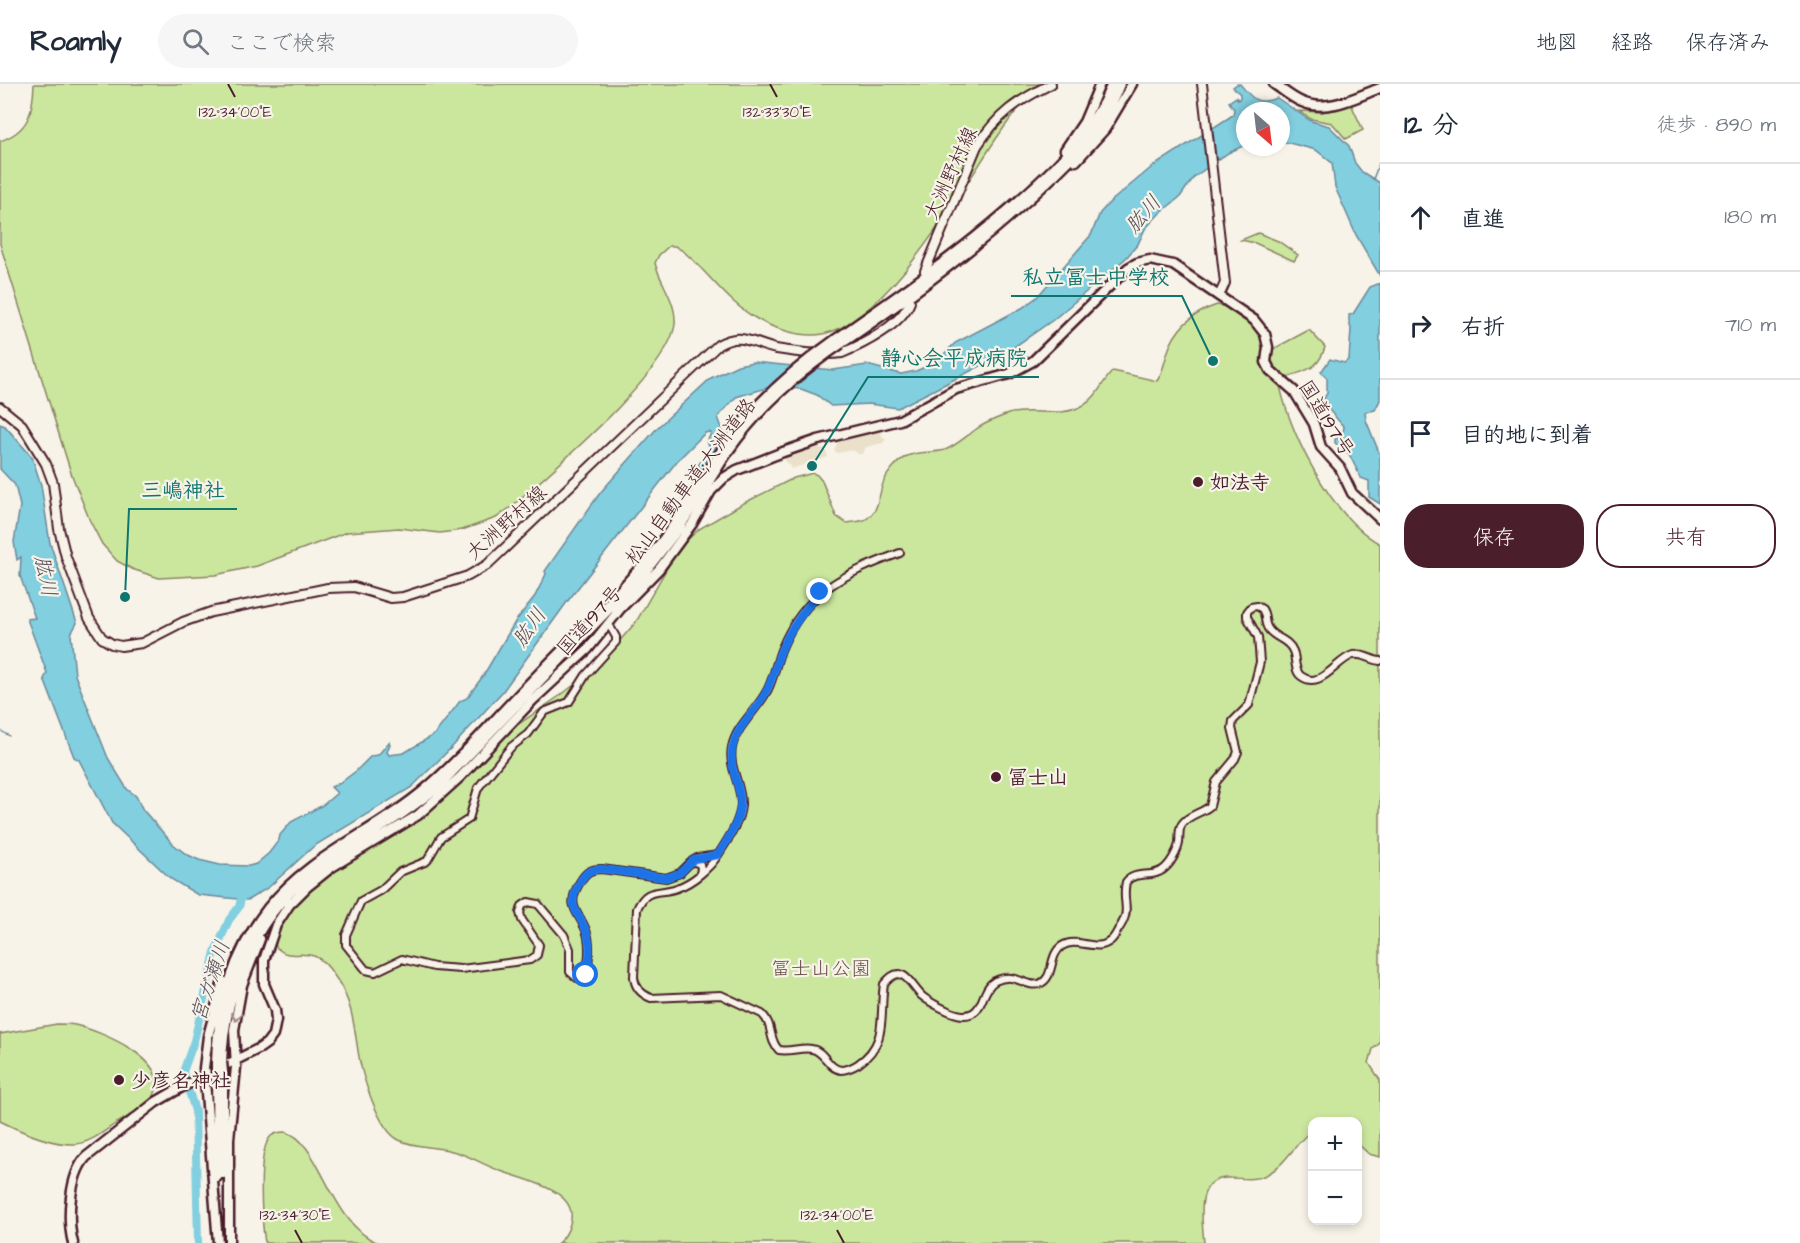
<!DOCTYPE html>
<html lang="ja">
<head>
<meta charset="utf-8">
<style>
  :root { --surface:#fff; --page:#f6f6f7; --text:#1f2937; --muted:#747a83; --line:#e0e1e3; --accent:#4a1f2b }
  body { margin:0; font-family:"Architects Daughter","Klee One",sans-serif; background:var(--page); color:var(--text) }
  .controls { position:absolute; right:18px; bottom:18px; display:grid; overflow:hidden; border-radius:12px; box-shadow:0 3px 9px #0003 }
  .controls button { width:54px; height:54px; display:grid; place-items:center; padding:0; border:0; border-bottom:2px solid var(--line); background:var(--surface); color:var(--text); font:30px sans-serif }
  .compass { position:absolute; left:1236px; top:18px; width:54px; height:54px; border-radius:50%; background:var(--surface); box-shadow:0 3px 9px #0003; rotate:152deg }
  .stop { position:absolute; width:18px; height:18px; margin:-14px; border:4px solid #1a73e8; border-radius:50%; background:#fff }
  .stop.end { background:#1a73e8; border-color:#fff; box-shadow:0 2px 6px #0008 }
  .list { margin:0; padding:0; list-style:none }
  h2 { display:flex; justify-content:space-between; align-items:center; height:78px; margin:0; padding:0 24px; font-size:26px }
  h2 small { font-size:20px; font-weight:400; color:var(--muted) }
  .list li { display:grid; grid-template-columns:39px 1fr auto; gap:18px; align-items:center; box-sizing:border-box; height:108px; padding:0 24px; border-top:2px solid var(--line) }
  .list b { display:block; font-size:22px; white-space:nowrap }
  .list em { font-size:20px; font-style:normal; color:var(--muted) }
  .actions { display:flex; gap:12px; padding:18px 24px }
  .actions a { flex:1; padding:14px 0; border:2px solid var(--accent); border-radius:24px; text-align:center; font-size:21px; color:var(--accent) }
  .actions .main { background:var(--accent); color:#fff }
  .icon { flex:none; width:33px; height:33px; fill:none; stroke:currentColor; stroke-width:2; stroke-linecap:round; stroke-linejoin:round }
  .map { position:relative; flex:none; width:1380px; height:1159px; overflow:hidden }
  header { display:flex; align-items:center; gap:36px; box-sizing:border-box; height:84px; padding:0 30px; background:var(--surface); border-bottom:2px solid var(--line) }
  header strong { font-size:28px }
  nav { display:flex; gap:33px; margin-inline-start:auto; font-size:21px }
  .search { width:420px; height:54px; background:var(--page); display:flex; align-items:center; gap:15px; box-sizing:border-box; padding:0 21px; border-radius:33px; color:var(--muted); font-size:22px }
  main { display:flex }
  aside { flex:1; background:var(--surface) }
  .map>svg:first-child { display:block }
</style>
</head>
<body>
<header>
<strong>Roamly</strong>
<div class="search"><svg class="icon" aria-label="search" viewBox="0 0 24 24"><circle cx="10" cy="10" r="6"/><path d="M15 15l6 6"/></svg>ここで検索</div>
<nav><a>地図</a><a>経路</a><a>保存済み</a></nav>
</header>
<main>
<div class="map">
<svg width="1380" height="1159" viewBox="0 0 1380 1159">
  <rect width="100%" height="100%" fill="#f7f3e8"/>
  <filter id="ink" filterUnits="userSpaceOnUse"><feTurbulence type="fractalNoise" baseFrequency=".0167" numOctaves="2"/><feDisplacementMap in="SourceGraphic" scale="12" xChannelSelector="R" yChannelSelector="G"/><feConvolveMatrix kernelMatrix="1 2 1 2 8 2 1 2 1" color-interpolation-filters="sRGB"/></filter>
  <g filter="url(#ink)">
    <!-- built -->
    <path fill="#ebe0ca" d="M 881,345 L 882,352 L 886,355 L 883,359 L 866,363 L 862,370 L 858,370 L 853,366 L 837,369 L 834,366 L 837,360 L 833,356 L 851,355 Z
      M 819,362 L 820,365 L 825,364 L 828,373 L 791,385 L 789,380 L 786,379 L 784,373 Z"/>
    <!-- green -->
    <path fill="#cbe79e" stroke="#8a8364" stroke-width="1.5" d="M 34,0 L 1038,0 C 1023,17 1009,36 996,55 C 961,107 887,237 823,250 C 803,254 774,245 757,235 C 727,218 709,189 683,167 L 675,162 L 669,162 L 659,171 L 655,179 C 660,199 677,218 675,240 C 669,289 550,388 511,423 L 496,434 L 462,446 L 440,449 L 399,444 L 347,448 L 257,482 L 215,491 L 159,494 L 132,485 L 117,477 L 102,460 L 90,437 L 71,389 L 0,160 L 0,57 C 29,47 33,28 34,0 Z
      M 1351,20 L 1363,46 L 1346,55 L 1332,39 L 1311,35 L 1299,27 L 1323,28 Z
      M 1258,149 L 1278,157 L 1298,171 L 1294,177 L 1255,159 L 1241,156 Z
      M 1217,221 L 1231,224 L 1261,246 L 1271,268 L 1273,265 L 1309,246 L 1325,263 C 1318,287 1306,285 1286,294 L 1278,291 C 1286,345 1331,433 1380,460 L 1380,959 L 1373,965 L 1369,979 L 1380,996 L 1380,1073 L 1369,1070 L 1358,1060 L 1358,1038 L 1312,1038 L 1312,1046 C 1295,1059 1286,1081 1266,1091 C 1254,1097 1242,1094 1230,1094 C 1194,1092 1202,1135 1204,1159 L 558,1159 C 564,1154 568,1148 570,1140 C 581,1105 520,1095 498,1086 C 482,1080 469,1071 452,1067 C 435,1062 415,1064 399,1056 C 378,1046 361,989 358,967 C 354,941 352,917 336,894 C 331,886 323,875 314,872 C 298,867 289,876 276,863 L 275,856 L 284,835 L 305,803 L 419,729 L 497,655 L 561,611 L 597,583 L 636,538 L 678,465 L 699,445 L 742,420 L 794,394 L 813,389 L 817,391 L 822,397 L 836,432 L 846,439 C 852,438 859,438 864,436 C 880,429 878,410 884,397 C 888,388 897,378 905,373 C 918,366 931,370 945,366 C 957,361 965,353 975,346 C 984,339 998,334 1008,330 C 1034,323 1060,335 1084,321 C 1098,313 1102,297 1113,287 L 1157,297 C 1163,288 1164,280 1167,270 C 1175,244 1192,229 1217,221 Z
      M 57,940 C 63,940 70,940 75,941 C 100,947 170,975 155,1009 C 151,1019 125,1035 115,1040 C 103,1048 89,1060 74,1060 C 51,1061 20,1047 0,1037 L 0,950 Z
      M 285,1048 C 320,1055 330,1140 378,1159 L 265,1159 C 262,1139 256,1066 271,1052 C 275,1049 280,1048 285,1048 Z"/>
    <!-- water -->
    <path fill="#82cfe0" stroke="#6c8998" stroke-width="1.5" d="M 1237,0 L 1240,0 C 1253,16 1257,21 1277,14 L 1311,37 L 1329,42 L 1349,62 L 1355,79 L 1362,88 L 1380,99 L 1380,192 L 1356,151 L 1335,103 L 1332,79 L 1316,66 L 1281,57 L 1281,27 L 1245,27 L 1245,61 L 1228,69 L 1194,93 L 1180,113 L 1160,129 L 1145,145 L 1138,160 L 1126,174 L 1053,236 L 1004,270 L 898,324 L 869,320 L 831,322 L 817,311 L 801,305 L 770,303 L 736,313 L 718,333 L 724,350 L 715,368 L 693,392 C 696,381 705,374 710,364 L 707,358 L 711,349 L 709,348 L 705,349 L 677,377 L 567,518 L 503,607 L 454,661 L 412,703 L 314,762 L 269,803 L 248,816 L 198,811 L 171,795 L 112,739 L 79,676 L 74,673 L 44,595 L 47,589 L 27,535 L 35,534 L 20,492 L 21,473 L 17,476 L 14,458 L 20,422 L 15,401 L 0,385 L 0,340 L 5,342 L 32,373 L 41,401 L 50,459 L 77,539 L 71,550 L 75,591 L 108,674 L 127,705 L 136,712 L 143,726 L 173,760 L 186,770 L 199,776 L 220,781 L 249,782 L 256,780 L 269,769 L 279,756 L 280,751 L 291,738 L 323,721 L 337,709 L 331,703 L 340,699 L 356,687 L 371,672 L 378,671 L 389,658 L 390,660 L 387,668 L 389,671 L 404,669 L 435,650 L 460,617 L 467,614 L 483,592 L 515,538 L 535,512 L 546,490 L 545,487 L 600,409 L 658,343 L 711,294 L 738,281 L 753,278 L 833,286 L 867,281 L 901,290 L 916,287 L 936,278 L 955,259 L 1022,224 L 1037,213 L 1091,151 L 1100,129 L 1109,119 L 1152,83 L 1233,31 L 1234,25 L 1229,18 L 1236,13 L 1238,16 L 1240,14 L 1240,10 L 1233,3 Z
      M 1380,199 L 1380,316 L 1375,326 L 1365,328 L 1366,336 L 1380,371 L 1380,420 L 1369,413 L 1369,397 L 1361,394 L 1349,370 L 1335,359 L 1335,355 L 1342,353 L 1344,343 L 1322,318 L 1327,309 L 1327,294 L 1321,288 L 1330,275 L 1344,279 L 1349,275 L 1351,245 L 1349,238 L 1349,231 L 1353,230 L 1370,203 Z"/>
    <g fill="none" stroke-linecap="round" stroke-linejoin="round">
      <!-- stream -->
      <path stroke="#6c8998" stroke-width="1.5" d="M 1373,95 L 1380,77
        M 0,646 L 9,652"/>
      <!-- river -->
      <path stroke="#82cfe0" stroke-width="8" d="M 185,997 L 183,988 L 194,957 L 215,868 L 229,836 L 239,823 L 243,807
        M 188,1004 L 195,1027 L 198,1159"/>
      <defs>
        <path id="minor" d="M 608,539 L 616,553 L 616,558 L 586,591 L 569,618 L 544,628 L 528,650 L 511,663 L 478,704 L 469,735 L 441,753 L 427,777 L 400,788 L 381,806 L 361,817 L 346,851 L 346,861 L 366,886 L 375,888 L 402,875 L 434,883 L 461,885 L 530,876 L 537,871 L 539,861 L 522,836 L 520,829 L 522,822 L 528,818 L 538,820 L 564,851 L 570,865 L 570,888 L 577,894 L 586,890 C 589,880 590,864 588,853 C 583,829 563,826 580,798 C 586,788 590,785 602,785 L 666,794 L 680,789 L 692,777 L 700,780 L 701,785 L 700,789
          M 718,771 C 727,757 740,738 741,721 C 742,701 728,684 732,663 C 737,640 758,626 768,605 C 774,593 776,579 781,566 C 805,507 844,490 900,469
          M 692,777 L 697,774 L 718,771 C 710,784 692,799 677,804 C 658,811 647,802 637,825 L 634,893 C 635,904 641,910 651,914 L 721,911 L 762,930 C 774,941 768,956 779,966 C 790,968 801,963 812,965 C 825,967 827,984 841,986 C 847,986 853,983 858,980 C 889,959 879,932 884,900 C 888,896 892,890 899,890 C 908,891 915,906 922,912 C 929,918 953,931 963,931 C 985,932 980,905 995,897 C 1017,887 1024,904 1039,900 C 1055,895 1048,871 1062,862 C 1077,852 1096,869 1110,857 C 1113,855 1116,850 1118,846 C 1133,825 1121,819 1126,798 C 1135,786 1154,795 1165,784 C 1171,779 1178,766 1179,759 C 1180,753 1178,746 1182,740 C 1188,731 1202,729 1210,722 L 1216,698 L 1235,675 L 1238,668 L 1232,644 L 1233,637 L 1249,621 L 1260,578 L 1258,553 L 1247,533 L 1247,528 L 1251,523 L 1257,522 L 1262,525 C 1267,532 1263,539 1269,546 C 1276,555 1288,555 1293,567 C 1296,574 1294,587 1301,592 C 1321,607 1337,575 1353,571 C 1363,569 1371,576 1380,577"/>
        <path id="major" d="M 1202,0 L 1225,199 L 1219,212
          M 925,187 L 977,62 C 998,30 1017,17 1051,0
          M 0,323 L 22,341 L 46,380 L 53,399 L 59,445 L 66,473 L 89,534 L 102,554 L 112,560 L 121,562 L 142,559 L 183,538 L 211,528 L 328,504 L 354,503 L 391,514 L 403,513 L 468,492 L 487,481 L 718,261 C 742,247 752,260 776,265 C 796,268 822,272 842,269 C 864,260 901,241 910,218"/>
        <path id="highway" d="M 1274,0 C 1283,6 1292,14 1302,18 C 1328,29 1356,13 1380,4
          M 1065,66 L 1084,38 L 1100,0
          M 1076,77 L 1105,45 L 1132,0
          M 836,255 C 895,214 954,173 1008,126 C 1051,89 1090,53 1112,0
          M 841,260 C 903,218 963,174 1019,124 C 1059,88 1100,52 1120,0
          M 222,978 C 225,901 257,826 322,782 C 362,754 405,732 442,699 L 646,487 L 680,443 L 729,366
          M 216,980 C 217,924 233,869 268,824 C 311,770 372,750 423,707 C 460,676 491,639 525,604 C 569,558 618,513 658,462 C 682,432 702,397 723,364
          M 223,988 L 223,1090
          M 216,991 L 217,1093
          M 73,1159 C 67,1135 69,1092 86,1073 L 156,1018 L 182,1003 L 260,964 L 267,959 L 273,951 L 276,936 L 275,926 L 264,900 L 264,876 L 276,841 L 289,821 L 307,803 L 332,783 L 418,731 L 460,693 L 533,616 L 588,565 L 620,525 L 659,485 L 692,440 L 711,407 L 724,394 L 737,386 L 783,368 L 818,356 L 900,336 L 956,305 L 1009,290 L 1033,277 L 1128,184 L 1137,179 L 1150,176 L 1173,181 L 1254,236 L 1265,250 L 1268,263 L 1266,278 L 1270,286 L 1294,307 L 1314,340 L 1321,363 L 1340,384 L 1352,409 L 1380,435
          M 218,1159 L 204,984 L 208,952 L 223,897
          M 229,1159 L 229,1055 L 236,983 L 234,946 L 242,901 L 260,855"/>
      </defs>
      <!-- minor casing -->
      <use href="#minor" stroke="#4a1f2b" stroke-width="10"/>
      <!-- major casing -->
      <use href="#major" stroke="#4a1f2b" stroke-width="12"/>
      <!-- highway casing -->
      <use href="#highway" stroke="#4a1f2b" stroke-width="13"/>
      <!-- minor -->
      <use href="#minor" stroke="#f7f3e8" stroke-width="6"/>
      <!-- major -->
      <use href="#major" stroke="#f7f3e8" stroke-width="8"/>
      <!-- highway -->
      <use href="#highway" stroke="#f7f3e8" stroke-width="8"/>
      <defs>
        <path id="highway-bridge" d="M 723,364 C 754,320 792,286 836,255
          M 729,366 C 759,323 797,290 841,260
          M 222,978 L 223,988
          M 216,980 L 216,991"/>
      </defs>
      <!-- highway-bridge casing -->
      <use href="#highway-bridge" stroke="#4a1f2b" stroke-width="13" stroke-linecap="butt"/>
      <!-- highway-bridge -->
      <use href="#highway-bridge" stroke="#f7f3e8" stroke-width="8"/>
    </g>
    <!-- one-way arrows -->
    <defs><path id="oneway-chevron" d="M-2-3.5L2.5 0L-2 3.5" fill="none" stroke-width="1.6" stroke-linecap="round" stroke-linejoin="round" transform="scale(1.5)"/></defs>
    <use stroke="#a0898a" href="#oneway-chevron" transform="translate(236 933) rotate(97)"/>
  </g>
  <g fill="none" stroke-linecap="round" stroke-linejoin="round" filter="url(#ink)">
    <!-- route -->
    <path stroke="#1a73e8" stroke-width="8" d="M 586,891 C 589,879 591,864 588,853 C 583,829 563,826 580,798 C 586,788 590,785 602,785 L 666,794 L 680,789 L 694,775 L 718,771 C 730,752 745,730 739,707 C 736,693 730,682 732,667 C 735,641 758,627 768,604 C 773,593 776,581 780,569 C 789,546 803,527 820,508"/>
  </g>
  <!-- ticks -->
  <path fill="none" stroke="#4a1f2b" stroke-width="2" d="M 228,0 L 235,13M 770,0 L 777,13M 295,1146 L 302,1159M 837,1146 L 844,1159"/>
  <!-- markers -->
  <g fill="#4a1f2b" stroke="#f7f3e8" stroke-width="2">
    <circle cx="1198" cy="398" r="6"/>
    <circle cx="996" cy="693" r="6"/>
    <circle cx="119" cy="996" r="6"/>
  </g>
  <g text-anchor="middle" stroke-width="4.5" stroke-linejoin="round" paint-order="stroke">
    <!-- street labels -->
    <g font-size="20" fill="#4a1f2b" stroke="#f7f3e8">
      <text transform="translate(950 89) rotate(-65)" y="7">大洲野村線</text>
      <text transform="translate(1327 334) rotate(58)" y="7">国道197号</text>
      <text transform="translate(690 397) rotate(-53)" y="7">松山自動車道;大洲道路</text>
      <text transform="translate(506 438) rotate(-42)" y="7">大洲野村線</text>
      <text transform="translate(589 536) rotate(-48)" y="7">国道197号</text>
    </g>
    <!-- poi labels -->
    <g font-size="20" font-weight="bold" fill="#4a1f2b" stroke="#f7f3e8" text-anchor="start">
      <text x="1210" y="405">如法寺</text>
      <text x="1008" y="700">冨士山</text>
      <text x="131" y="1003">少彦名神社</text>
    </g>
    <!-- park labels -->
    <g font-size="20" fill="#6a5148" stroke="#f7f3e8">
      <text x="821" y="891">冨士山公園</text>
    </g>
    <!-- water labels -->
    <g font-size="21" font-style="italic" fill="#5b5461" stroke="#f7f3e8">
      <text transform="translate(1143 130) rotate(-49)" y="7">肱川</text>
      <text transform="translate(46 492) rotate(79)" y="7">肱川</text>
      <text transform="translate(529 543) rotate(-55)" y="7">肱川</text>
      <text transform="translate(210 897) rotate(-72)" y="7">宮ガ瀬川</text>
    </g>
  </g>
  <g font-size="15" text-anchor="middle" fill="#4a1f2b" stroke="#f7f3e8" stroke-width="4.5" stroke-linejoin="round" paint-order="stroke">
    <text x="235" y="33">132°34'00"E</text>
    <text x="777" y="33">132°33'30"E</text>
    <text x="295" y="1136">132°34'30"E</text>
    <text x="837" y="1136">132°34'00"E</text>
  </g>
  <!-- callouts -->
  <path fill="none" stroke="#0f766e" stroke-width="2" d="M1213 277L1182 212H1011M812 382L868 293H1039M125 513L129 425H237"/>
  <g fill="#0f766e" stroke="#f7f3e8" stroke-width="2">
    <circle cx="1213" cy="277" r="6"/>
    <circle cx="812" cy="382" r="6"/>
    <circle cx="125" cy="513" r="6"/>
  </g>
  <g font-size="21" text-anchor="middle" font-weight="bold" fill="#0f766e" stroke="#f7f3e8" stroke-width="4.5" stroke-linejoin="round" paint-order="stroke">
    <text x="1096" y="200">私立冨士中学校</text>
    <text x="954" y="281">静心会平成病院</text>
    <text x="183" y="413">三嶋神社</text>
  </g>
</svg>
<div class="controls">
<button>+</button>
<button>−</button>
</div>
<svg class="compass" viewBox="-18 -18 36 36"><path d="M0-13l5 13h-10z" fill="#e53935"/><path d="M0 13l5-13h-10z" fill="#747a83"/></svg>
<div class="stop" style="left:586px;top:891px"></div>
<div class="stop end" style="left:820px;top:508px"></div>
</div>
<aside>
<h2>12 分<small>徒歩 · 890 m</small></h2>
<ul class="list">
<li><svg class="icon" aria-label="ahead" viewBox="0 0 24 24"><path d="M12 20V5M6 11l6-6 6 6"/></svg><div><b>直進</b></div><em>180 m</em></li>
<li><svg class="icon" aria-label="right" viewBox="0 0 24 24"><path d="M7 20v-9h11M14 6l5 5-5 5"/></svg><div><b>右折</b></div><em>710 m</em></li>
<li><svg class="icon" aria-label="arrive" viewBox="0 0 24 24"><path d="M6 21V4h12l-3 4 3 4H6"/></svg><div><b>目的地に到着</b></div></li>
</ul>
<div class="actions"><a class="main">保存</a><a>共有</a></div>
</aside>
</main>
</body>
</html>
